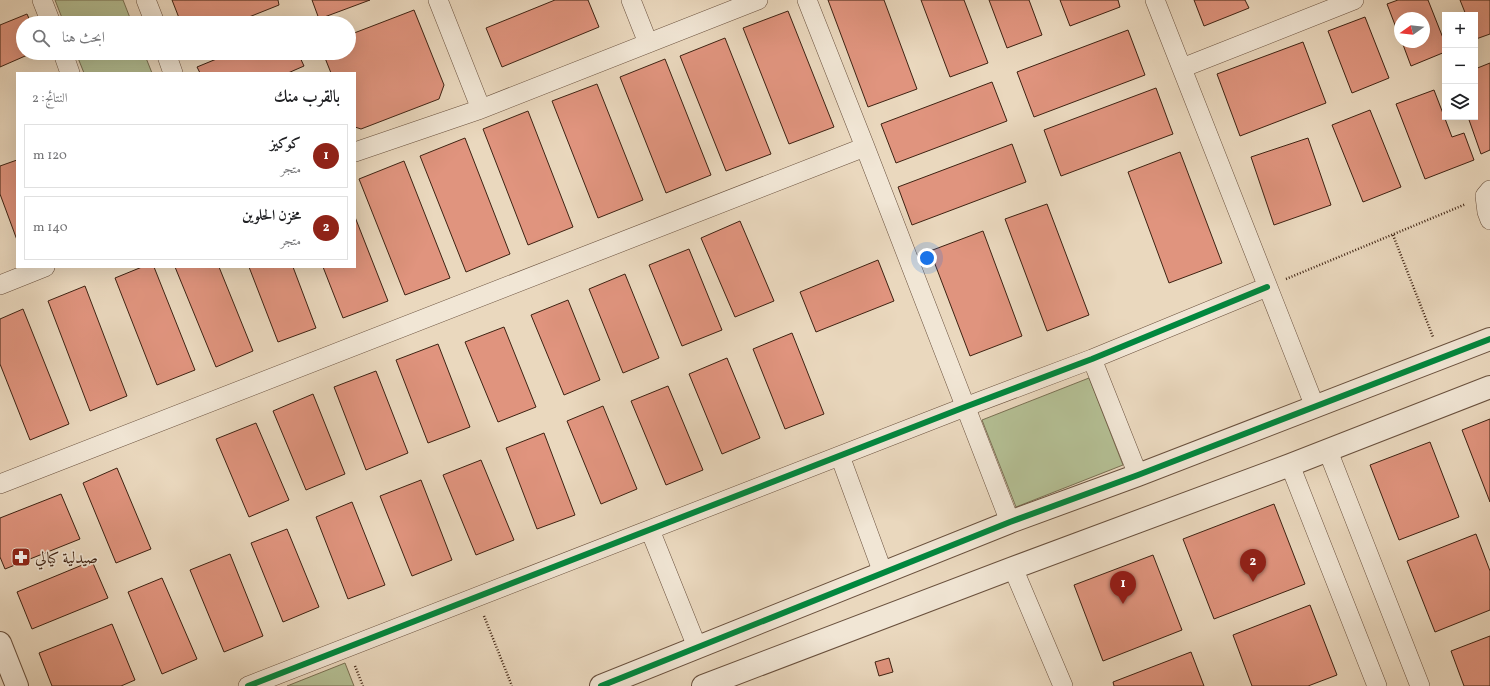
<!DOCTYPE html>
<html lang="ar">
<head>
<meta charset="utf-8">
<style>
  :root { --surface:#fff; --page:#f6f6f6; --text:#202124; --muted:#757577; --line:#e0e0e0; --accent:#8f2418 }
  body { margin:0; font-family:Vollkorn,Amiri,serif; background:var(--page); color:var(--text); direction:rtl }
  .controls { position:absolute; right:12px; top:12px; display:grid; overflow:hidden; border-radius:0px; box-shadow:0 4px 16px #0002 }
  .controls button { width:36px; height:36px; display:grid; place-items:center; padding:0; border:0; border-bottom:1px solid var(--line); background:var(--surface); color:var(--text); font:20px sans-serif }
  .compass { position:absolute; left:1394px; top:12px; width:36px; height:36px; border-radius:50%; background:var(--surface); box-shadow:0 4px 16px #0002; rotate:255deg }
  .you { position:absolute; left:927px; top:258px; width:14px; height:14px; margin:-10px; border:3px solid #fff; border-radius:50%; background:#1a73e8; box-shadow:0 0 0 6px #1a73e833 }
  .badge { display:grid; place-items:center; width:26px; height:26px; border-radius:50%; background:var(--accent); color:#fff; font-size:13px; font-weight:700 }
  .pin { position:absolute; translate:-50% -33px; filter:drop-shadow(0 1px 2px #0008) }
  .pin::after { content:''; position:absolute; top:21px; width:14px; height:12px; background:inherit; clip-path:polygon(0 0,100% 0,50% 100%) }
  .list { margin:0; padding:0; list-style:none }
  h2 { display:flex; justify-content:space-between; align-items:center; height:52px; margin:0; padding:0 16px; font-size:17px }
  h2 small { font-size:13px; font-weight:400; color:var(--muted) }
  .list li { display:grid; grid-template-columns:26px 1fr auto; gap:12px; align-items:center; box-sizing:border-box; height:64px; margin:0 8px 8px; padding:0 8px; border:1px solid var(--line); border-radius:0px }
  .list b { display:block; font-size:15px; white-space:nowrap }
  .list p { margin:0; font-size:13px; white-space:nowrap; color:var(--muted) }
  .list em { font-size:13px; font-style:normal; color:var(--muted) }
  .icon { flex:none; width:22px; height:22px; fill:none; stroke:currentColor; stroke-width:2; stroke-linecap:round; stroke-linejoin:round }
  .map { position:relative; flex:none; width:1490px; height:686px; overflow:hidden; direction:ltr }
  .search { position:absolute; background:var(--surface); box-shadow:0 4px 16px #0002; left:16px; top:16px; width:340px; height:44px; display:flex; align-items:center; gap:10px; box-sizing:border-box; padding:0 14px; border-radius:22px; color:var(--muted); font-size:15px }
  .panel { position:absolute; background:var(--surface); box-shadow:0 4px 16px #0002; left:16px; top:72px; width:340px; height:196px; border-radius:0px; direction:rtl }
  .map>svg:first-child { display:block }
</style>
</head>
<body>
<div class="map">
<svg width="1490" height="686" viewBox="0 0 1490 686">
  <rect width="100%" height="100%" fill="#ead8be"/>
  <filter id="stains"><feTurbulence type="fractalNoise" baseFrequency=".005" numOctaves="4"/><feColorMatrix values="0 0 0 0 .2 0 0 0 0 .09 0 0 0 0 .02 0 0 0 .5 -.17"/></filter>
  <radialGradient id="worn" r=".72"><stop offset=".6" stop-color="#630" stop-opacity="0"/><stop offset="1" stop-color="#630" stop-opacity=".3"/></radialGradient>
  <!-- green -->
  <path fill="#b4bf94" stroke="#797053" d="M 55,0 L 123,0 L 132,23 L 64,23 Z
    M 76,53 L 144,53 L 152,73 L 84,73 Z
    M 1089,378 L 1123,465 L 1016,507 L 982,420 Z
    M 345,663 L 354,686 L 287,686 Z"/>
  <!-- building -->
  <path fill="#e0947e" stroke="#3e2212" d="M 172,0 L 278,0 L 279,5 L 234,23 L 181,23 Z
    M 312,0 L 370,0 L 319,19 Z
    M 555,0 L 588,0 L 599,27 L 502,67 L 486,28 Z
    M 828,0 L 884,0 L 917,89 L 868,107 Z
    M 921,0 L 964,0 L 988,63 L 950,77 Z
    M 989,0 L 1029,0 L 1042,35 L 1007,48 Z
    M 1060,0 L 1118,0 L 1120,7 L 1070,26 Z
    M 1194,0 L 1245,0 L 1249,8 L 1204,26 Z
    M 1398,0 L 1428,0 L 1445,43 L 1445,52 L 1411,66 L 1402,42 L 1424,42 L 1424,18 L 1400,18 L 1400,38 L 1387,4 Z
    M 1460,0 L 1490,0 L 1490,34 L 1476,39 L 1475,15 L 1466,15 Z
    M 414,10 L 444,85 L 439,99 L 361,129 L 355,127 L 355,73 L 331,73 L 323,53 L 349,53 L 349,35 Z
    M 788,11 L 834,127 L 789,144 L 743,28 Z
    M 27,14 L 31,23 L 23,23 L 23,53 L 32,53 L 0,67 L 0,25 Z
    M 1365,17 L 1389,78 L 1352,93 L 1328,31 Z
    M 1128,30 L 1145,75 L 1034,117 L 1017,72 Z
    M 725,38 L 771,154 L 726,171 L 680,56 Z
    M 1303,42 L 1326,103 L 1240,136 L 1217,74 Z
    M 231,53 L 298,53 L 304,66 L 288,73 L 200,73 L 197,67 Z
    M 665,59 L 711,175 L 666,193 L 620,77 Z
    M 1490,63 L 1490,150 L 1481,154 L 1468,117 L 1475,117 L 1475,69 Z
    M 992,82 L 1007,121 L 896,163 L 881,124 Z
    M 597,84 L 643,200 L 598,218 L 552,101 Z
    M 1156,88 L 1173,134 L 1061,176 L 1044,130 Z
    M 1434,90 L 1452,137 L 1464,133 L 1474,160 L 1425,179 L 1396,104 Z
    M 1370,110 L 1401,187 L 1363,202 L 1332,125 Z
    M 528,111 L 573,227 L 528,245 L 483,129 Z
    M 465,138 L 510,254 L 466,272 L 420,156 Z
    M 1308,138 L 1331,205 L 1274,225 L 1251,157 Z
    M 1012,144 L 1026,182 L 912,225 L 898,187 Z
    M 1180,152 L 1222,263 L 1169,283 L 1128,172 Z
    M 17,160 L 17,240 L 0,194 L 0,166 Z
    M 404,161 L 450,278 L 405,295 L 359,179 Z
    M 1047,204 L 1089,315 L 1047,331 L 1005,219 Z
    M 355,217 L 388,301 L 343,318 L 323,267 L 355,267 Z
    M 740,221 L 774,301 L 735,317 L 701,238 Z
    M 983,231 L 1022,336 L 970,356 L 930,251 Z
    M 689,249 L 722,330 L 682,346 L 649,265 Z
    M 878,260 L 894,301 L 816,332 L 800,292 Z
    M 142,267 L 154,267 L 195,370 L 157,385 L 115,278 Z
    M 175,267 L 219,267 L 253,351 L 216,367 Z
    M 249,267 L 293,267 L 316,328 L 278,342 Z
    M 625,274 L 659,358 L 623,373 L 589,289 Z
    M 85,286 L 127,396 L 90,411 L 48,301 Z
    M 568,300 L 600,380 L 564,395 L 531,315 Z
    M 23,309 L 69,424 L 30,440 L 0,364 L 0,319 Z
    M 504,327 L 536,407 L 498,422 L 465,342 Z
    M 792,333 L 824,414 L 785,429 L 753,349 Z
    M 438,344 L 470,427 L 428,443 L 396,360 Z
    M 727,358 L 760,438 L 722,454 L 689,374 Z
    M 376,371 L 408,453 L 366,470 L 334,387 Z
    M 668,386 L 703,470 L 666,485 L 631,401 Z
    M 313,394 L 345,474 L 306,490 L 273,411 Z
    M 603,406 L 637,489 L 601,504 L 567,421 Z
    M 1490,419 L 1490,502 L 1462,430 Z
    M 256,423 L 289,500 L 249,517 L 216,439 Z
    M 544,433 L 575,515 L 537,529 L 506,448 Z
    M 1430,442 L 1459,517 L 1399,540 L 1370,465 Z
    M 481,460 L 514,540 L 476,555 L 443,475 Z
    M 117,468 L 151,549 L 116,563 L 83,483 Z
    M 421,480 L 452,560 L 412,576 L 380,496 Z
    M 61,494 L 80,539 L 5,569 L 0,557 L 0,518 Z
    M 352,502 L 385,585 L 348,599 L 316,517 Z
    M 1274,504 L 1305,584 L 1214,619 L 1183,539 Z
    M 287,529 L 319,607 L 283,622 L 251,543 Z
    M 1476,534 L 1490,571 L 1490,610 L 1435,632 L 1407,561 Z
    M 230,554 L 263,636 L 224,652 L 190,570 Z
    M 1153,555 L 1182,630 L 1103,661 L 1074,585 Z
    M 92,561 L 108,598 L 32,629 L 17,592 Z
    M 162,578 L 197,659 L 162,674 L 128,592 Z
    M 1310,605 L 1337,675 L 1308,686 L 1252,686 L 1233,635 Z
    M 112,624 L 135,680 L 121,686 L 52,686 L 39,653 Z
    M 1490,636 L 1490,686 L 1464,686 L 1451,651 Z
    M 1191,652 L 1204,686 L 1114,686 L 1113,682 Z
    M 889,658 L 893,672 L 879,676 L 875,662 Z"/>
  <g fill="none" stroke-linecap="round" stroke-linejoin="round">
    <defs>
      <path id="minor" d="M 42,0 L 51,23
        M 146,0 L 155,23
        M 438,0 L 481,109
        M 631,0 L 648,43
        M 807,0 L 865,147 L 1010,522
        M 1155,0 L 1315,407
        M 63,53 L 70,73
        M 166,53 L 173,73
        M 1182,68 L 1354,0
        M 355,152 L 481,109 L 758,0
        M 1490,190 L 1485,196 L 1487,212 L 1490,220
        M 0,285 L 45,267
        M 1092,359 L 1138,475
        M 1328,451 L 1420,686
        M 840,456 L 883,573
        M 1290,465 L 1377,686
        M 0,484 L 865,147
        M 650,530 L 697,647
        M 1013,568 L 1063,686
        M 248,686 L 965,407 L 1092,359 L 1267,287"/>
      <path id="tertiary" d="M 0,643 L 17,686
        M 601,686 L 1010,522 L 1138,475 L 1490,339
        M 703,686 L 1013,568 L 1290,465 L 1490,387"/>
    </defs>
    <!-- minor casing -->
    <use href="#minor" stroke="#69503d" stroke-width="20"/>
    <!-- tertiary casing -->
    <use href="#tertiary" stroke="#69503d" stroke-width="24"/>
    <!-- path -->
    <path stroke="#3e2212" stroke-width="2.5" stroke-dasharray="1 2" stroke-linecap="butt" d="M 1393,235 L 1433,337
      M 1286,279 L 1466,204
      M 484,616 L 512,686
      M 355,666 L 363,686"/>
    <!-- minor -->
    <use href="#minor" stroke="#f1e6d5" stroke-width="19"/>
    <!-- tertiary -->
    <use href="#tertiary" stroke="#f1e6d5" stroke-width="22"/>
    <defs>
      <path id="cycleway" d="M 248,686 L 965,407 L 1092,359 L 1267,287
        M 601,686 L 1010,522 L 1138,475 L 1490,339"/>
    </defs>
    <!-- cycleway casing -->
    <use href="#cycleway" stroke="#f1e6d5" stroke-width="8"/>
    <!-- cycleway -->
    <use href="#cycleway" stroke="#00873e" stroke-width="6"/>
  </g>
  <!-- icons -->
  <defs>
    <symbol id="pharmacy-square" viewBox="-11 -11 22 22"><rect x="-9" y="-9" width="18" height="18" rx="4" fill="#8f2418" stroke="#f1e6d5"/><path d="M-2-6h4v4h4v4h-4v4h-4v-4h-4v-4h4Z" fill="#fff"/></symbol>
  </defs>
  <g fill-rule="evenodd">
    <use href="#pharmacy-square" x="10" y="546" width="22" height="22"/>
  </g>
  <g text-anchor="middle" stroke-width="3.5" stroke-linejoin="round" paint-order="stroke">
    <!-- poi labels -->
    <g font-size="16" fill="#3e2212" stroke="#f1e6d5" text-anchor="start">
      <text x="35" y="563">صيدلية كيالي</text>
    </g>
  </g>
  <rect width="100%" height="100%" filter="url(#stains)"/>
  <rect width="100%" height="100%" fill="url(#worn)"/>
</svg>
<div class="controls">
<button>+</button>
<button>−</button>
<button><svg class="icon" aria-label="layers" viewBox="0 0 24 24"><path d="M12 4l9 5-9 5-9-5zM3 14l9 5 9-5"/></svg></button>
</div>
<svg class="compass" viewBox="-18 -18 36 36"><path d="M0-13l5 13h-10z" fill="#e53935"/><path d="M0 13l5-13h-10z" fill="#757577"/></svg>
<div class="you"></div>
<div class="pin badge" style="left:1123px;top:604px">1</div>
<div class="pin badge" style="left:1253px;top:582px">2</div>
<div class="search"><svg class="icon" aria-label="search" viewBox="0 0 24 24"><circle cx="10" cy="10" r="6"/><path d="M15 15l6 6"/></svg>ابحث هنا</div>
<section class="panel">
<h2>بالقرب منك<small>النتائج: 2</small></h2>
<ul class="list">
<li><span class="badge">1</span><div><b>كوكيز</b><p>متجر</p></div><em>120 m</em></li>
<li><span class="badge">2</span><div><b>مخزن الحلوين</b><p>متجر</p></div><em>140 m</em></li>
</ul>
</section>
</div>
</body>
</html>
